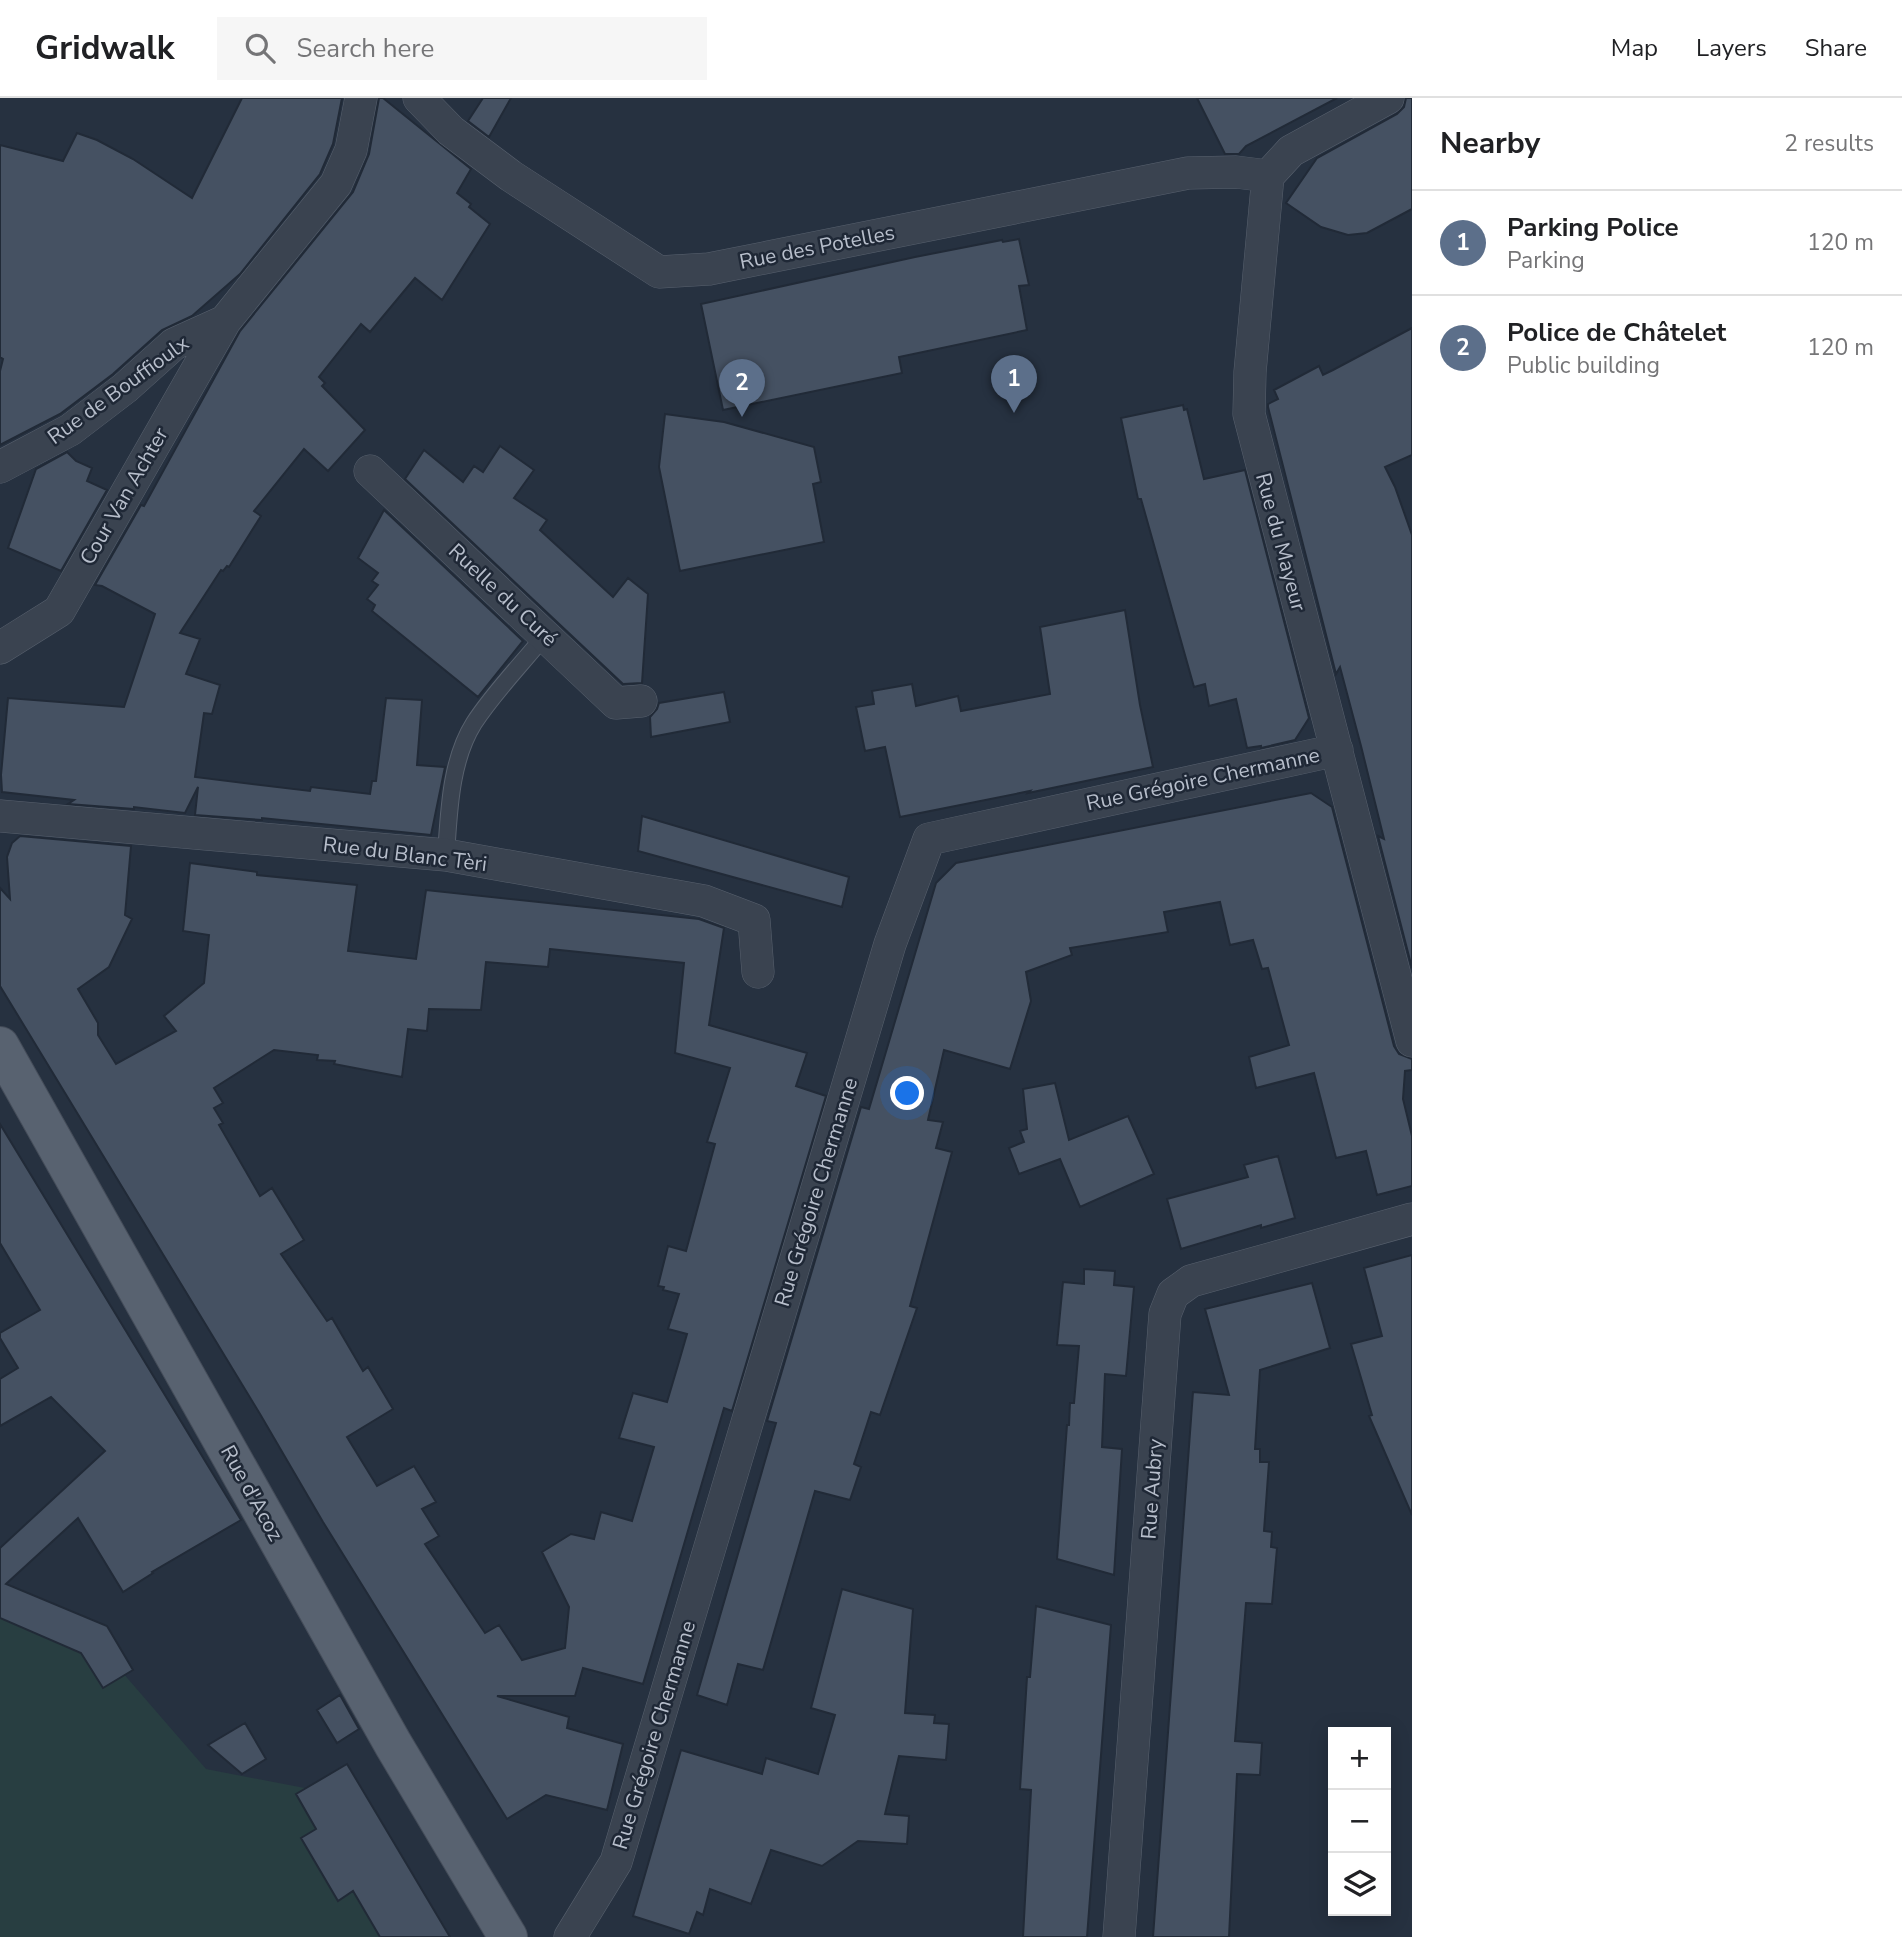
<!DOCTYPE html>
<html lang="en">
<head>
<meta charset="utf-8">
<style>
  :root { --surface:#fff; --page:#f6f6f6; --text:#202124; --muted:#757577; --line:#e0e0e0; --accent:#111827 }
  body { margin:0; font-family:"Nunito Sans",sans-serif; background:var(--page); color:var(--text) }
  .controls { position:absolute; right:21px; bottom:21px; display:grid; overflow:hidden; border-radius:0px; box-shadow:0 4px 18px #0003 }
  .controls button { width:63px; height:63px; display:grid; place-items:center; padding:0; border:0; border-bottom:2px solid var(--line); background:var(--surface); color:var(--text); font:35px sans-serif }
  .you { position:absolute; left:908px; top:996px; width:24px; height:24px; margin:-18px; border:5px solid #fff; border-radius:50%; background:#1a73e8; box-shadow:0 0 0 10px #1a73e833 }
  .badge { display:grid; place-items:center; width:46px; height:46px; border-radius:50%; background:var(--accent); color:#fff; font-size:23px; font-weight:700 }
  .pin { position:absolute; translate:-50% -58px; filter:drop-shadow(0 2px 4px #0008) }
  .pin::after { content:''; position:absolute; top:37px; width:24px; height:21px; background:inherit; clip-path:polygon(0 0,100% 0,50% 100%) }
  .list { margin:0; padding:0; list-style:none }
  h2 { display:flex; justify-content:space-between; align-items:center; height:91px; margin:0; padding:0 28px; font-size:30px }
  h2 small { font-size:23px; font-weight:400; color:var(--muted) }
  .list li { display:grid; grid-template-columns:46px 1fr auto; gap:21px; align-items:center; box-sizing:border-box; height:105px; padding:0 28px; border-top:2px solid var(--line) }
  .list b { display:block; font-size:26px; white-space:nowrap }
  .list p { margin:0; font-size:23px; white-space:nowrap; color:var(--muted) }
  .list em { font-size:23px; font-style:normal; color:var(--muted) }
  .icon { flex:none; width:38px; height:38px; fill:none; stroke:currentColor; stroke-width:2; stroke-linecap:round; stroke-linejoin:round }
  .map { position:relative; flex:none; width:1412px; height:1839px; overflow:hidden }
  header { display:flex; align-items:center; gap:42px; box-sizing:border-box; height:98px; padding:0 35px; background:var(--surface); border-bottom:2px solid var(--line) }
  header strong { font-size:33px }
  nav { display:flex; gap:38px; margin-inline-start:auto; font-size:24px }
  .search { width:490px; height:63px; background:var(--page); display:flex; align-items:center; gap:18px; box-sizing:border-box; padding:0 24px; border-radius:0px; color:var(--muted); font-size:26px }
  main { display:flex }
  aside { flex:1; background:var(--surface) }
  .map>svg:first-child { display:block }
</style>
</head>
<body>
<header>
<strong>Gridwalk</strong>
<div class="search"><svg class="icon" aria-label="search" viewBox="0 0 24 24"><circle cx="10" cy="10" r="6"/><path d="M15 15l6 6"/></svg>Search here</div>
<nav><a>Map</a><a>Layers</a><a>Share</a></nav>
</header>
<main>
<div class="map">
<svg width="1412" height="1839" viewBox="0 0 1412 1839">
  <rect width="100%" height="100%" fill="#263140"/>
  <!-- green -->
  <path fill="#283e41" d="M 0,1517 L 77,1522 L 206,1671 L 367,1702 L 429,1839 L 0,1839 Z"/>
  <!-- building -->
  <path fill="#455162" stroke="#212a37" stroke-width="2" fill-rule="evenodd" d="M 242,0 L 342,0 L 333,46 L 320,76 L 240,176 L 192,218 L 162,232 L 113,276 L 60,316 L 0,347 L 0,273 L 3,261 L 0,259 L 0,47 L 63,63 L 77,35 L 97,42 L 133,61 L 192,100 Z
    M 379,0 L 383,0 L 471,71 L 457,95 L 471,106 L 469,109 L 490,126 L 442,202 L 415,180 L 370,234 L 361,226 L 319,279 L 325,285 L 322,288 L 365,332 L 328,373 L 304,351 L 254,413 L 261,418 L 229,469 L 227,468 L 223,473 L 221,472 L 180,535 L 200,541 L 186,576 L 220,587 L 212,616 L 204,615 L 195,679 L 310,693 L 311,689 L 370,696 L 372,683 L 376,683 L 386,600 L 422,602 L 417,667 L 445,669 L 431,737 L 262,720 L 262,722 L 195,717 L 198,689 L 185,715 L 134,709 L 134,711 L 68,706 L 74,702 L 2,694 L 1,677 L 8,600 L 124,609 L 155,516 L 102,488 L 95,487 L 141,407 L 144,408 L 240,233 L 353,94 L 369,56 Z
    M 483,0 L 511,0 L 489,39 L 468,23 Z
    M 1197,0 L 1337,0 L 1246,48 L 1239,56 L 1225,56 Z
    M 1406,0 L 1412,0 L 1412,111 L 1367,135 L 1348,137 L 1321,129 L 1286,105 L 1317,60 L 1397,16 L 1404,9 Z
    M 1019,141 L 1029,187 L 1019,188 L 1027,232 L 899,259 L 902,275 L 723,312 L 701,206 L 915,159 L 1002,142 L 1003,144 Z
    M 1412,230 L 1412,357 L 1385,369 L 1395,389 L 1412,437 L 1412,870 L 1378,738 L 1384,741 L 1361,648 L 1340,569 L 1336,576 L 1268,309 L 1268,306 L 1278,301 L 1274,292 L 1319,268 L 1323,277 L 1333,272 Z
    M 1183,307 L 1184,312 L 1187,311 L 1204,381 L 1245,372 L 1309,620 L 1295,642 L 1261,650 L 1261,648 L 1247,650 L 1236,601 L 1209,608 L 1205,586 L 1194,589 L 1141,401 L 1138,401 L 1121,320 Z
    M 665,316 L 724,324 L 814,349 L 821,384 L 813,386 L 824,444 L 680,473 L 659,369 Z
    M 500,348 L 534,372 L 514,400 L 547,422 L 540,432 L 613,499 L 628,480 L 648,496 L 642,585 L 623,586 L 405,381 L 424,352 L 463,384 L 474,368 L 483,374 Z
    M 67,354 L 76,363 L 92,370 L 87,383 L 107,392 L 61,473 L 8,450 L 36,371 Z
    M 384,412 L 523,543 L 478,599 L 372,513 L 375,507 L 367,501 L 378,487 L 372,483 L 378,475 L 358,460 Z
    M 1125,512 L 1140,607 L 1153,669 L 1028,695 L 1030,693 L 900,719 L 885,649 L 865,653 L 856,609 L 874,606 L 872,593 L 912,586 L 916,608 L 958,598 L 961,613 L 1050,596 L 1040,529 Z
    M 724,594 L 730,624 L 651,639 L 650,619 L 657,611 L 659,605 Z
    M 1311,695 L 1332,709 L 1394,948 L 1399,956 L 1412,961 L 1412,972 L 1405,973 L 1403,1001 L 1412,1038 L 1412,1088 L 1377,1097 L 1366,1053 L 1336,1060 L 1314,975 L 1256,990 L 1249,959 L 1289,947 L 1268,870 L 1262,871 L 1253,842 L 1230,847 L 1220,804 L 1164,814 L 1168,834 L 1070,850 L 1072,857 L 1026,874 L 1031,903 L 1010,971 L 944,952 L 928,1022 L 943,1024 L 936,1050 L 952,1054 L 910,1208 L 917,1210 L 880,1317 L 871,1314 L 854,1366 L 861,1369 L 850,1402 L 815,1393 L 763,1572 L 738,1566 L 727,1607 L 697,1597 L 776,1325 L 767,1323 L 861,1009 L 869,1011 L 936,785 L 956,765 Z
    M 642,718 L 849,779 L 842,809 L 638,753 Z
    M 20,738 L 131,748 L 125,817 L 132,821 L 109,869 L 78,891 L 98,925 L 98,937 L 116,966 L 176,933 L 164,918 L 204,885 L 209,837 L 183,833 L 190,765 L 257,774 L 257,777 L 357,787 L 348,853 L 416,861 L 426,792 L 699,821 L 724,830 L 709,927 L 807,955 L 796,988 L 826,998 L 732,1313 L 724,1310 L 643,1586 L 583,1570 L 575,1598 L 497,1598 L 569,1619 L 567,1630 L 623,1646 L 607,1712 L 546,1697 L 507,1721 L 323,1424 L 260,1316 L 0,888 L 0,790 L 10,801 L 7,759 L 12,745 ZM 550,851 L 684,865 L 675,955 L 730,970 L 707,1044 L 715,1046 L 686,1153 L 668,1148 L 658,1188 L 664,1189 L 663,1192 L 679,1196 L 668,1231 L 687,1236 L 678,1267 L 667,1304 L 633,1295 L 619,1340 L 654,1349 L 632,1423 L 601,1414 L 594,1441 L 571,1436 L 542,1454 L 569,1509 L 565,1550 L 522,1562 L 499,1527 L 485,1535 L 425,1446 L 439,1438 L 422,1411 L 436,1404 L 414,1368 L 377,1388 L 347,1339 L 393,1311 L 368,1269 L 363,1273 L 332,1220 L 327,1223 L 281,1156 L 304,1142 L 272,1090 L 260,1098 L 219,1027 L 223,1025 L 214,1010 L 223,1005 L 214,990 L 274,952 L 318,957 L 317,962 L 335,963 L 334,966 L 402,979 L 408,931 L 427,933 L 429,911 L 481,912 L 486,864 L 548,869 Z
    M 1055,985 L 1069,1042 L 1128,1018 L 1154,1076 L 1080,1109 L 1060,1061 L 1019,1076 L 1009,1050 L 1024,1044 L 1020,1033 L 1027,1031 L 1023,991 Z
    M 0,1026 L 241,1422 L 152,1474 L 153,1475 L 123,1494 L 78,1420 L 6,1486 L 107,1528 L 133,1572 L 103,1590 L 81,1555 L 0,1520 L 0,1450 L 105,1353 L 51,1299 L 0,1328 L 0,1281 L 18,1270 L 0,1240 L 0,1235 L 40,1212 L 0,1145 Z
    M 1278,1058 L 1295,1120 L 1261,1130 L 1261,1127 L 1181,1151 L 1167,1101 L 1248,1079 L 1244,1067 Z
    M 1412,1157 L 1412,1417 L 1369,1318 L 1372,1317 L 1351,1246 L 1382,1238 L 1364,1170 Z
    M 1084,1171 L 1115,1173 L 1114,1187 L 1134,1189 L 1126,1278 L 1105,1276 L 1102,1349 L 1122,1351 L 1114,1477 L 1057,1461 L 1067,1327 L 1069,1327 L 1070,1305 L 1074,1305 L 1079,1248 L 1057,1247 L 1063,1184 L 1084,1186 Z
    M 1312,1185 L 1330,1250 L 1260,1272 L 1255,1351 L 1260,1351 L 1260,1364 L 1269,1364 L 1264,1433 L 1272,1434 L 1271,1449 L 1277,1450 L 1272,1506 L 1246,1505 L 1235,1643 L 1262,1645 L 1260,1677 L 1237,1676 L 1229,1839 L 1153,1839 L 1193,1294 L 1229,1297 L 1205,1211 Z
    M 842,1491 L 913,1511 L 905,1615 L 935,1617 L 934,1625 L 949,1626 L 946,1662 L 899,1658 L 885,1716 L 909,1718 L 907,1746 L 858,1743 L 822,1768 L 771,1752 L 751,1806 L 710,1791 L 703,1817 L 697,1814 L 689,1836 L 633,1818 L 681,1652 L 762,1676 L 766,1660 L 818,1676 L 835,1617 L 811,1610 Z
    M 1036,1508 L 1111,1527 L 1087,1839 L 1023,1839 L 1031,1692 L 1020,1691 L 1027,1579 L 1030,1579 Z
    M 340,1597 L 359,1631 L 337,1645 L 317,1612 Z
    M 245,1625 L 266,1661 L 242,1676 L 208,1647 Z
    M 347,1666 L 406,1765 L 450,1839 L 380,1839 L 353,1793 L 338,1803 L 301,1740 L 316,1731 L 296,1696 Z"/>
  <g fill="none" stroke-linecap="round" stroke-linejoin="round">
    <defs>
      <path id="lane" d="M 446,757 C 449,715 450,663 474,625 C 494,594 522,566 546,536"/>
      <path id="street" d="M 419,0 L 451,33 L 511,78 L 659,174 L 709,171 L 1188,75 L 1236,74 L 1268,78
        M 1388,0 L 1291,53 L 1268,78 L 1250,274 L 1249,316 L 1412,943
        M 0,369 L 70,332 L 125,290 L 174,246 L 225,223 L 336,86 L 351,52 L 361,0
        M 370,373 L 616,605 L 641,603
        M 0,550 L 59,513 L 225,223
        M 0,718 L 446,757 L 704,803 L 754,822 L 758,874
        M 570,1839 L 616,1764 L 890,846 L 929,741 L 1337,652
        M 1119,1839 L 1165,1216 L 1173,1196 L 1191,1183 L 1412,1121"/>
      <path id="primary" d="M 0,948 L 393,1646 L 508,1839"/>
    </defs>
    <!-- lane casing -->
    <use href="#lane" stroke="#58616e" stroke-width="18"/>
    <!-- street casing -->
    <use href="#street" stroke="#58616e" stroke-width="33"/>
    <!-- primary casing -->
    <use href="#primary" stroke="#444c59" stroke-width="40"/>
    <!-- lane -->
    <use href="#lane" stroke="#3a4350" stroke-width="16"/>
    <!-- street -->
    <use href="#street" stroke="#3a4350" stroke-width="32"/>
    <!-- primary -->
    <use href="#primary" stroke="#586270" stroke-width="38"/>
  </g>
  <g text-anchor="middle" stroke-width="5" stroke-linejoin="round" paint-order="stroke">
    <!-- street labels -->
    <g font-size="21" fill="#b7becb" stroke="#1f2836">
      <text transform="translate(817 149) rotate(-11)" y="7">Rue des Potelles</text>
      <text transform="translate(118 292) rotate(-36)" y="7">Rue de Bouffioulx</text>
      <text transform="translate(124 398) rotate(-60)" y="7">Cour Van Achter</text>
      <text transform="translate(1281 444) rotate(75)" y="7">Rue du Mayeur</text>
      <text transform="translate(503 497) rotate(43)" y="7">Ruelle du Curé</text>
      <text transform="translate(1203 681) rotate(-12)" y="7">Rue Grégoire Chermanne</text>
      <text transform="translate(405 756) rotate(7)" y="7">Rue du Blanc Tèri</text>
      <text transform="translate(816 1094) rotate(-73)" y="7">Rue Grégoire Chermanne</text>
      <text transform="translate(1152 1391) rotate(-86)" y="7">Rue Aubry</text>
      <text transform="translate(252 1395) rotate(61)" y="7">Rue d'Acoz</text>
      <text transform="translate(654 1637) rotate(-73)" y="7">Rue Grégoire Chermanne</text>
    </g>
  </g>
</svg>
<div class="controls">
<button>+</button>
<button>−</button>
<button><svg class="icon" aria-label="layers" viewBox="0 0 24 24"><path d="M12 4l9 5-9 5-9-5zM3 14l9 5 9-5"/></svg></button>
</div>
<div class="you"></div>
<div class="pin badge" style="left:1014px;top:315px;background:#5c6f8a">1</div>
<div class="pin badge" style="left:742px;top:319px;background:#5c6f8a">2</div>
</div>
<aside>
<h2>Nearby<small>2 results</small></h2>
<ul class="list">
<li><span class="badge" style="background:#5c6f8a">1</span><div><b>Parking Police</b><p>Parking</p></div><em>120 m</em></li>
<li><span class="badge" style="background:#5c6f8a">2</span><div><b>Police de Châtelet</b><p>Public building</p></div><em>120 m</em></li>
</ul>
</aside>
</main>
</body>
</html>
